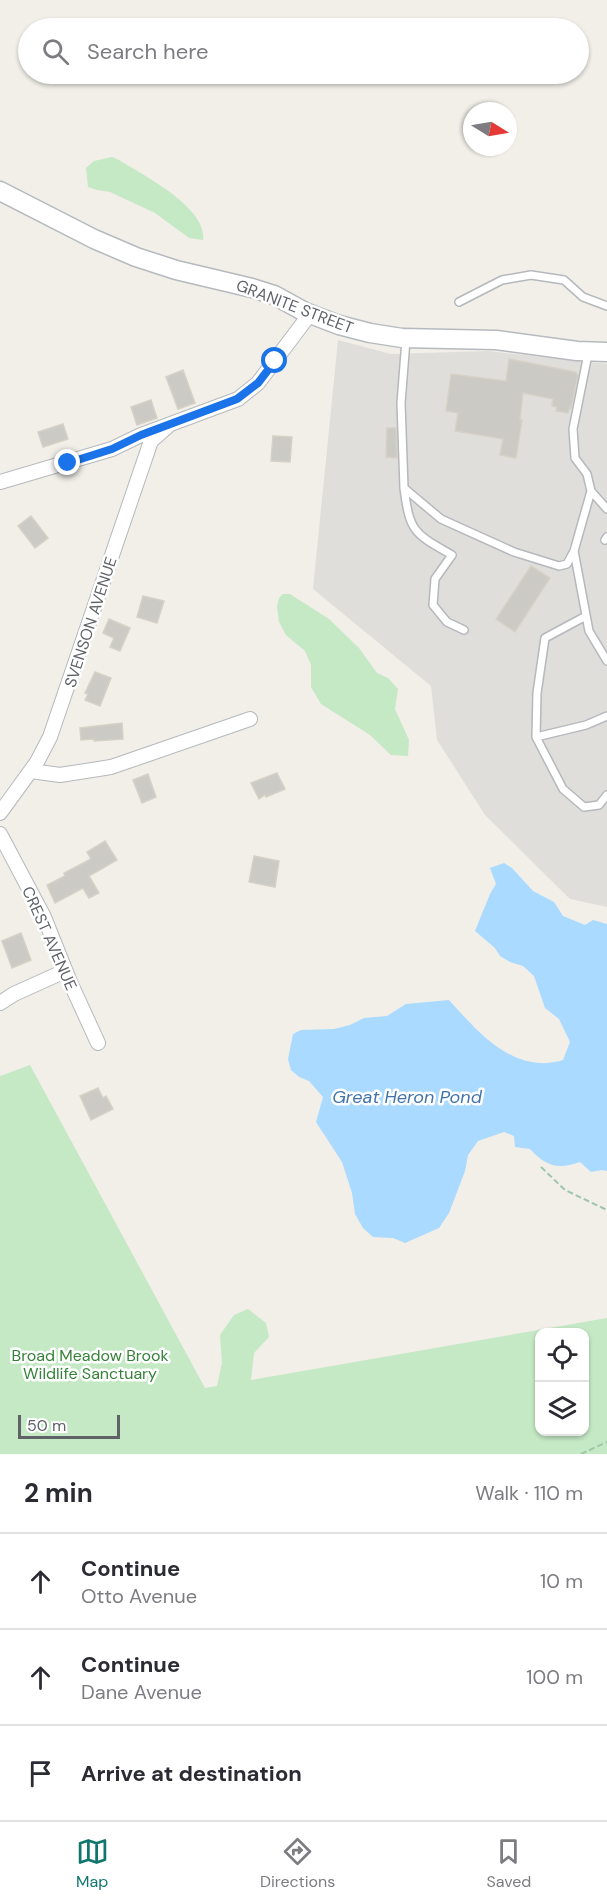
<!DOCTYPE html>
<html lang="en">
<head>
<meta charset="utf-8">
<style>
  :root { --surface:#fff; --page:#f2f2f3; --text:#2b2b33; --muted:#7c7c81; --line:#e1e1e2; --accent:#0f766e }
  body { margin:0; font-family:"DM Sans",sans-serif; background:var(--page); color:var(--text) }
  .controls { position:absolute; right:18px; bottom:18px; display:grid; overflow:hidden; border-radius:12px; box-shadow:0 2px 4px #0004 }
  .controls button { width:54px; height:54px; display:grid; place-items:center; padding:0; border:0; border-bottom:2px solid var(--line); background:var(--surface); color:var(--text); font:30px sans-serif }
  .compass { position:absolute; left:463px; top:102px; width:54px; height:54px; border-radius:50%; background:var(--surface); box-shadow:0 2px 4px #0004; rotate:101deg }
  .scale { position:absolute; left:18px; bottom:15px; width:102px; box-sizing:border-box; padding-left:6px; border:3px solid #5f6368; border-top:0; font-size:16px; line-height:21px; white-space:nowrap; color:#5f6368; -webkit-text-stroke:4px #fff; paint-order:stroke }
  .stop { position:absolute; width:18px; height:18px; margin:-14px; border:4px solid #1a73e8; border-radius:50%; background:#fff }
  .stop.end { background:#1a73e8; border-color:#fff; box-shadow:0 2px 6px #0008 }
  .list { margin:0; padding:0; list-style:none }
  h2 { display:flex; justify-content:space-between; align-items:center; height:78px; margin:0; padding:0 24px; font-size:26px }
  h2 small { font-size:20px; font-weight:400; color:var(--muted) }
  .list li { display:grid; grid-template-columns:39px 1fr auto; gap:18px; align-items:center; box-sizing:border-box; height:96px; padding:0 24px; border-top:2px solid var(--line) }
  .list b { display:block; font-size:22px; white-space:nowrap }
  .list p { margin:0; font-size:20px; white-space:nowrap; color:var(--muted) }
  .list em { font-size:20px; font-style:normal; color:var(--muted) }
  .icon { flex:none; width:33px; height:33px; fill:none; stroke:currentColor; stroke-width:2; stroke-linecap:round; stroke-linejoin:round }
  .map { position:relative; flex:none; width:607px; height:1454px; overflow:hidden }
  .search { position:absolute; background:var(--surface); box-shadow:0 2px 4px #0004; left:18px; right:18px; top:18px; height:66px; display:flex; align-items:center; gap:15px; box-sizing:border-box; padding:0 21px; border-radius:33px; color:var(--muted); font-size:22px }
  .sheet { height:366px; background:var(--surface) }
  nav { display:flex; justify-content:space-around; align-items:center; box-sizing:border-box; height:84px; border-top:2px solid var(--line); background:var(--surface); font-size:16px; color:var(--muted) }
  nav a { display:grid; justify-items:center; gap:3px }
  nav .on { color:var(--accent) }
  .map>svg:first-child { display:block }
</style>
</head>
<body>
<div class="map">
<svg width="607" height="1454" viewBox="0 0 607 1454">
  <rect width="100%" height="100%" fill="#f1efe8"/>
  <!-- industrial -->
  <path fill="#e0deda" d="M 338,340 L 391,354 L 488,351 L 607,364 L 607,907 L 570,899 L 485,815 L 437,740 L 431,686 L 313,589 Z"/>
  <!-- green -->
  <path fill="#c5e8c5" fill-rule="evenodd" d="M 112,157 L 119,160 C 143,175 208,208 203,240 L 189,238 L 155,213 L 110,192 L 97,190 L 88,187 L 86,168 L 94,161 Z
    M 283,594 L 290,594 L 329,619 L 359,648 L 377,673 L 388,678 L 398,689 L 395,709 L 409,740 L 408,756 L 391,755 L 370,735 L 321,704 L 311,687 L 311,665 L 305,651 L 286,635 L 279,622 L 277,607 L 279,598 Z
    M 30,1065 L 205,1388 L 217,1386 L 222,1363 L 220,1335 L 234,1315 L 248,1309 L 266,1323 L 269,1337 L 254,1353 L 251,1380 L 607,1318 L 607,1454 L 0,1454 L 0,1076 ZM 540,1332 L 584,1332 L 584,1432 L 540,1432 Z"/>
  <!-- water -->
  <path fill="#aadaff" d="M 504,863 L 512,868 L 533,891 L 554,902 L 563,916 L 585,925 L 593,920 L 607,924 L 607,1171 L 602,1170 L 591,1172 L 580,1162 C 557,1170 546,1166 530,1149 L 515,1147 L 514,1136 L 504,1132 L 478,1141 L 468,1155 L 465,1171 L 449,1213 L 439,1228 L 405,1243 L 393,1238 L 373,1237 L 363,1228 L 355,1214 L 352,1193 L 342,1162 L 316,1122 L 323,1097 L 309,1081 L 299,1077 L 291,1070 L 288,1059 L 293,1034 L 301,1030 L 334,1029 L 350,1025 L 364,1018 L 387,1016 L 406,1004 L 449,1000 C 479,1033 514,1075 563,1060 L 570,1042 L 559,1019 L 545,1008 L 534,976 L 523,966 L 510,962 L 500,956 L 495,948 L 475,931 L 490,894 L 496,884 L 490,868 Z"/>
  <!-- building -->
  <path fill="#cccac5" stroke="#d6d1c6" stroke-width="1.5" d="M 509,359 L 575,372 L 578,375 L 571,408 L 570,407 L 568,413 L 556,411 L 557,407 L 552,406 L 553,399 L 523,393 L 520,420 L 522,420 L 516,458 L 500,455 L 503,439 L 455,431 L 458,413 L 446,411 L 451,374 L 506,381 Z
    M 183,370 L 195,403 L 178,409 L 166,377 Z
    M 151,400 L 157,418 L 137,425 L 131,407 Z
    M 63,424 L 68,439 L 43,447 L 38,432 Z
    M 387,428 L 396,428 L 397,458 L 386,457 Z
    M 273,436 L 292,437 L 290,462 L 271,461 Z
    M 31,516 L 48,538 L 35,548 L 18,526 Z
    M 531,566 L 550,578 L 515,632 L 496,619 Z
    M 143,596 L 164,601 L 157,623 L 137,617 Z
    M 109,619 L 130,628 L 120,651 L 110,647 L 114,638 L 103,633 Z
    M 95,672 L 111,678 L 100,706 L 85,700 L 88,694 L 85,693 Z
    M 122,723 L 123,739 L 94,741 L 94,739 L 81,740 L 80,728 Z
    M 277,773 L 285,789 L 266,797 L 265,795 L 259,799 L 251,783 Z
    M 148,774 L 156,797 L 142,803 L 133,780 Z
    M 105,841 L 117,860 L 89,876 L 99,893 L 89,898 L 83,888 L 55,903 L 47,885 L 65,876 L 64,873 L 91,859 L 87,852 Z
    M 254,856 L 279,861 L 275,887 L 249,882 Z
    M 21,933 L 31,960 L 12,968 L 2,941 Z
    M 98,1088 L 103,1098 L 106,1096 L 113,1109 L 91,1120 L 80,1096 Z"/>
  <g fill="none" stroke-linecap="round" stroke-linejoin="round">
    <defs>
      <path id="lane" d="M 459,302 L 502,280 L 531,275 L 564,280 L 583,297 L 607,306
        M 406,340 L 401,403 L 404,488 L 441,519 L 514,552 L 559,566 L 567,564 L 574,551 L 591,491 L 587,474 L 575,458 L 573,429 L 588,354
        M 404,488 C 410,533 414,533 452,555 L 435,579 L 433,605 L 447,622 L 464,630
        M 591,491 L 607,509
        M 605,540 L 607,537
        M 574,551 L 589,631 L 607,661
        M 586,616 L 545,638 L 537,693 L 536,737 L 563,789 L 584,807 L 599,805 L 607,795
        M 536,737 L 586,725 L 607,716"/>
      <path id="street" d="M 0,482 L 112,449 L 141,435 L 238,399 L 258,383 L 310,314
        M 31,771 L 60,775 L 111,767 L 250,719
        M 0,813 L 37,762 L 50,737 L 151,441 L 168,426
        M 0,834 L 44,917 L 70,982 L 98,1043
        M 0,1003 L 14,994 L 65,971"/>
      <path id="secondary" d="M 0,191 L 94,239 L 136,257 L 176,270 L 252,288 L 274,295 L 305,312 L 339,325 L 370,333 L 402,338 L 496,340 L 577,351 L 607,352"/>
    </defs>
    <!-- lane casing -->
    <use href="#lane" stroke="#b5b8bc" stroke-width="10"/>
    <!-- street casing -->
    <use href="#street" stroke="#b5b8bc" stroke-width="16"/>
    <!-- secondary casing -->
    <use href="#secondary" stroke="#b6babf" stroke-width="21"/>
    <!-- path -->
    <path stroke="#9cc7a9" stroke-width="2" stroke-dasharray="6 3" stroke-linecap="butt" d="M 541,1167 L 565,1190 L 607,1210
      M 581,1454 L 607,1442"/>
    <!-- lane -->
    <use href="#lane" stroke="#fff" stroke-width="7"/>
    <!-- street -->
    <use href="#street" stroke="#fff" stroke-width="14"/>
    <!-- secondary -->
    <use href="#secondary" stroke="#fff" stroke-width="18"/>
  </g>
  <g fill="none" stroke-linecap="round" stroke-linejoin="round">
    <!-- route -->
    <path stroke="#1a73e8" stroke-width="8" d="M 68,463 L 112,449 L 141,435 L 237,399 L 258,383 L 275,361"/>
  </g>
  <g text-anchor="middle" stroke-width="5" stroke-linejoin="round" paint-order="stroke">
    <!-- street labels -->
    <g font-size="16" fill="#5f6368" stroke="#fff">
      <text transform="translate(295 306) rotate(21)" y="6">GRANITE STREET</text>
      <text transform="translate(90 622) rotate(-72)" y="6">SVENSON AVENUE</text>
      <text transform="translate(50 938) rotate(66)" y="6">CREST AVENUE</text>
    </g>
    <!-- park labels -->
    <g font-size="16" fill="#348238" stroke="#fff">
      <text x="90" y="1361">Broad Meadow Brook<tspan x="90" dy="18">Wildlife Sanctuary</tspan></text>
    </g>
    <!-- water labels -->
    <g font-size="18" font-style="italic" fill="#4174aa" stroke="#fff">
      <text x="407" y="1103">Great Heron Pond</text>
    </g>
  </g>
</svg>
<div class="controls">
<button><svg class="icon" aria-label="locate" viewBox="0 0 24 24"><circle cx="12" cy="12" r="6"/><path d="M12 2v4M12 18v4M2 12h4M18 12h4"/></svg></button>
<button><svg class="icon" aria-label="layers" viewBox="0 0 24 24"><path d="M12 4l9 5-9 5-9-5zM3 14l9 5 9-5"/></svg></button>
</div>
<svg class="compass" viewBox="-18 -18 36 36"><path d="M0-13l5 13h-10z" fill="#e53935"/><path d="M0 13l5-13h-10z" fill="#7c7c81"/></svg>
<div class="scale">50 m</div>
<div class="stop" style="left:275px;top:361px"></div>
<div class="stop end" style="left:68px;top:463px"></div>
<div class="search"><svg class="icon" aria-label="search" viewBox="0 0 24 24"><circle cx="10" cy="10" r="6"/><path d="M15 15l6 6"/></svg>Search here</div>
</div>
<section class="sheet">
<h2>2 min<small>Walk · 110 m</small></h2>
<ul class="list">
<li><svg class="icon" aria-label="ahead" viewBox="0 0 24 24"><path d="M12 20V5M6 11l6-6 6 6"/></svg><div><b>Continue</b><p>Otto Avenue</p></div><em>10 m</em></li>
<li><svg class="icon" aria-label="ahead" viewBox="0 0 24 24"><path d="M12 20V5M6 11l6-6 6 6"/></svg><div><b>Continue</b><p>Dane Avenue</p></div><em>100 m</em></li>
<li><svg class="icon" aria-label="arrive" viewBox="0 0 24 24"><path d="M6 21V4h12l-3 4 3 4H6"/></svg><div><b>Arrive at destination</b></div></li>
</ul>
</section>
<nav>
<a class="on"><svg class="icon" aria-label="map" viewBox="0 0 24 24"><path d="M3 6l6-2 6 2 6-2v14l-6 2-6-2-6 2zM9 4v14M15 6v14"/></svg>Map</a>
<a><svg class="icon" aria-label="directions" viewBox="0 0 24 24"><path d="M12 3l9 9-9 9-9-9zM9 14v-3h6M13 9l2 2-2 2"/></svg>Directions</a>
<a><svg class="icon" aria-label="saved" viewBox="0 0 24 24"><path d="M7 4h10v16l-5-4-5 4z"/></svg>Saved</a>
</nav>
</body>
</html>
